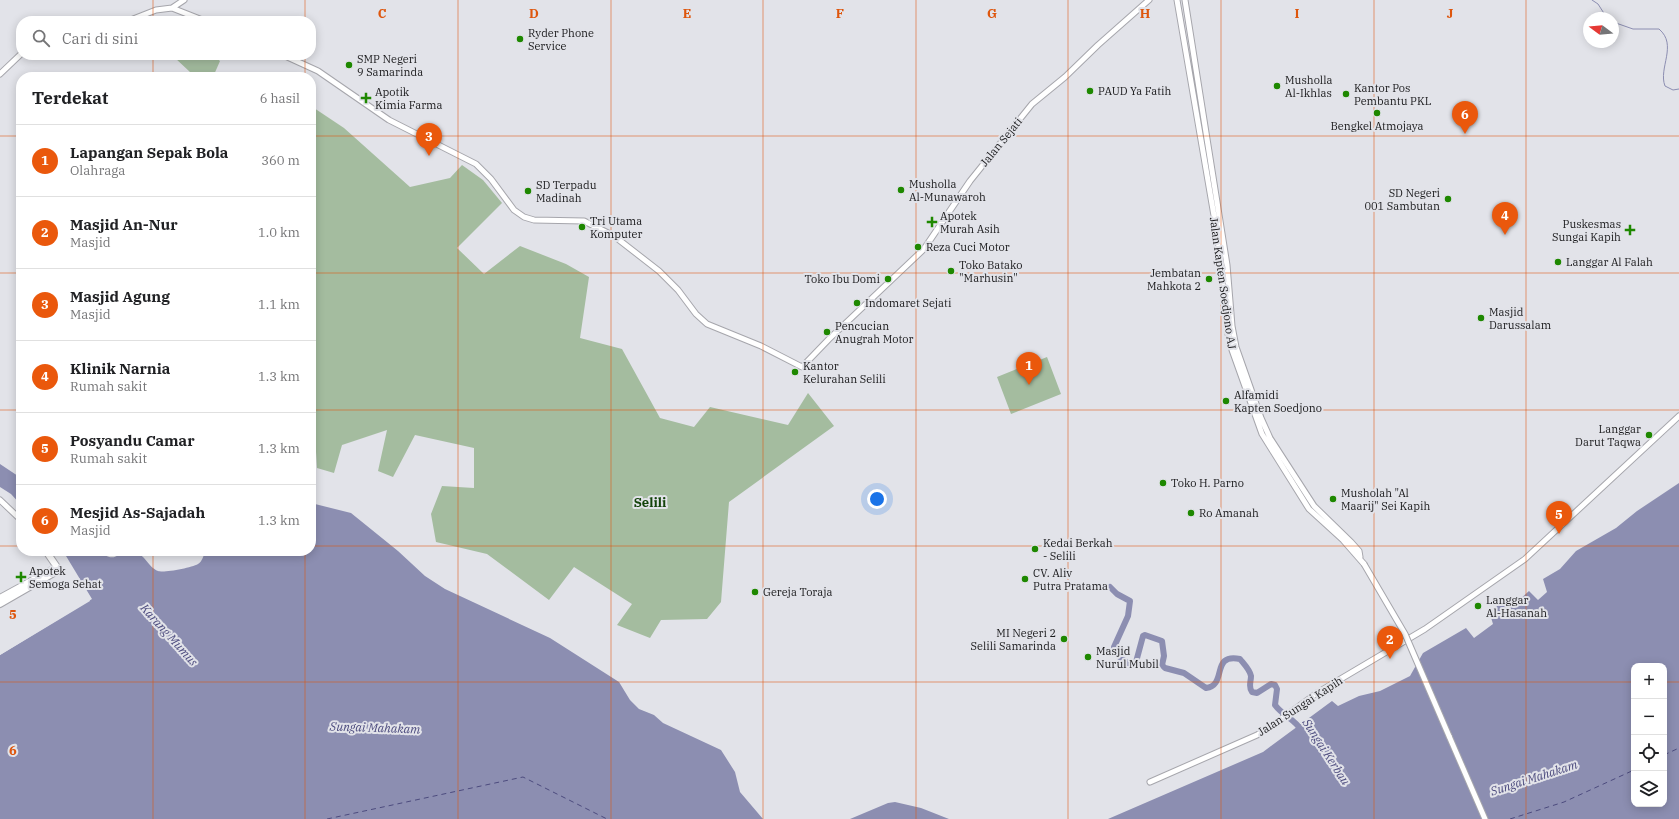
<!DOCTYPE html>
<html lang="id">
<head>
<meta charset="utf-8">
<style>
  :root { --surface:#fff; --page:#f6f6f6; --text:#202124; --muted:#757577; --line:#e0e0e0; --accent:#ea580c }
  body { margin:0; font-family:"IBM Plex Serif",serif; background:var(--page); color:var(--text) }
  .controls { position:absolute; right:12px; bottom:12px; display:grid; overflow:hidden; border-radius:8px; box-shadow:0 2px 10px #0003 }
  .controls button { width:36px; height:36px; display:grid; place-items:center; padding:0; border:0; border-bottom:1px solid var(--line); background:var(--surface); color:var(--text); font:20px sans-serif }
  .compass { position:absolute; left:1583px; top:12px; width:36px; height:36px; border-radius:50%; background:var(--surface); box-shadow:0 2px 10px #0003; rotate:286deg }
  .you { position:absolute; left:877px; top:499px; width:14px; height:14px; margin:-10px; border:3px solid #fff; border-radius:50%; background:#1a73e8; box-shadow:0 0 0 6px #1a73e833 }
  .badge { display:grid; place-items:center; width:26px; height:26px; border-radius:50%; background:var(--accent); color:#fff; font-size:13px; font-weight:700 }
  .pin { position:absolute; translate:-50% -33px; filter:drop-shadow(0 1px 2px #0008) }
  .pin::after { content:''; position:absolute; top:21px; width:14px; height:12px; background:inherit; clip-path:polygon(0 0,100% 0,50% 100%) }
  .list { margin:0; padding:0; list-style:none }
  h2 { display:flex; justify-content:space-between; align-items:center; height:52px; margin:0; padding:0 16px; font-size:17px }
  h2 small { font-size:13px; font-weight:400; color:var(--muted) }
  .list li { display:grid; grid-template-columns:26px 1fr auto; gap:12px; align-items:center; box-sizing:border-box; height:72px; padding:0 16px; border-top:1px solid var(--line) }
  .list b { display:block; font-size:15px; white-space:nowrap }
  .list p { margin:0; font-size:13px; white-space:nowrap; color:var(--muted) }
  .list em { font-size:13px; font-style:normal; color:var(--muted) }
  .icon { flex:none; width:22px; height:22px; fill:none; stroke:currentColor; stroke-width:2; stroke-linecap:round; stroke-linejoin:round }
  .map { position:relative; flex:none; width:1679px; height:819px; overflow:hidden }
  .search { position:absolute; background:var(--surface); box-shadow:0 2px 10px #0003; left:16px; top:16px; width:300px; height:44px; display:flex; align-items:center; gap:10px; box-sizing:border-box; padding:0 14px; border-radius:16px; color:var(--muted); font-size:15px }
  .panel { position:absolute; background:var(--surface); box-shadow:0 2px 10px #0003; left:16px; top:72px; width:300px; height:484px; border-radius:16px }
  .map>svg:first-child { display:block }
</style>
</head>
<body>
<div class="map">
<svg width="1679" height="819" viewBox="0 0 1679 819">
  <rect width="100%" height="100%" fill="#e2e3e9"/>
  <!-- green -->
  <path fill="#a4bc9f" d="M 178,55 L 213,55 L 220,61 L 213,77 L 188,77 L 190,72 L 175,58 Z
    M 311,106 L 344,128 L 410,187 L 450,178 L 462,165 L 483,180 L 502,203 L 457,248 L 484,274 L 520,246 L 566,264 L 589,277 L 580,338 L 622,349 L 660,418 L 694,427 L 710,407 L 788,425 L 808,393 L 834,426 L 729,502 L 721,602 L 707,619 L 661,620 L 650,638 L 617,625 L 632,604 L 574,567 L 549,600 L 487,554 L 436,542 L 431,514 L 442,486 L 474,488 L 474,448 L 415,435 L 393,477 L 378,471 L 387,430 L 342,445 L 334,473 L 317,468 L 313,403 L 311,402 Z
    M 1047,357 L 1061,394 L 1011,414 L 997,377 Z"/>
  <!-- water -->
  <path fill="#8c8eb1" fill-rule="evenodd" d="M 0,464 L 21,478 L 21,505 L 11,494 L 0,487 Z
    M 1679,483 L 1679,819 L 1108,819 L 1263,752 L 1332,701 L 1338,706 L 1359,696 L 1380,691 L 1410,676 L 1423,653 L 1466,628 L 1474,638 L 1493,624 L 1489,611 L 1512,597 L 1517,602 L 1529,591 L 1538,600 L 1547,592 L 1543,579 L 1560,569 L 1576,551 L 1616,528 L 1637,511 ZM 1634,666 L 1664,666 L 1664,804 L 1634,804 Z
    M 311,503 L 351,513 L 398,551 L 425,576 L 445,589 L 550,638 L 619,682 L 630,700 L 639,709 L 654,715 L 663,723 L 721,750 L 735,772 L 740,792 L 763,819 L 0,819 L 0,655 L 92,599 L 63,551 L 100,551 C 116,566 117,549 134,552 C 145,554 148,567 158,571 C 164,573 191,568 198,564 C 202,562 204,555 205,551 L 311,551 Z
    M 895,802 L 921,808 L 949,819 L 850,819 L 888,803 Z"/>
  <!-- pier -->
  <path fill="#e2e3e9" d="M 89,599 L 90,601 L 0,655 L 0,653 Z"/>
  <g fill="none" stroke-linecap="round" stroke-linejoin="round">
    <!-- stream -->
    <path stroke="#8c8eb1" stroke-width="1" d="M 1592,0 L 1598,4 L 1607,18
      M 1613,22 L 1633,29 L 1659,29 C 1678,45 1658,68 1665,86 L 1673,90 L 1679,89"/>
    <!-- river -->
    <path stroke="#8c8eb1" stroke-width="6" d="M 1110,587 L 1117,594 L 1130,601 L 1128,616 L 1114,647 C 1116,656 1125,663 1134,665 L 1136,662 L 1143,636 L 1145,635 L 1162,641 L 1164,656 L 1162,665 L 1165,668 L 1184,673 L 1206,688 C 1228,685 1210,653 1240,659 C 1244,664 1250,670 1251,676 C 1251,682 1248,687 1252,692 L 1257,693 L 1271,684 L 1275,685 L 1277,689 L 1275,705 C 1283,716 1295,719 1302,731"/>
    <!-- ferry -->
    <path stroke="#4c4b7e" stroke-width="1" stroke-dasharray="5 4" stroke-linecap="butt" d="M 1664,755 L 1679,748
      M 327,819 L 523,777 L 607,819
      M 1510,819 L 1564,802 L 1634,770"/>
    <defs>
      <path id="secondary" d="M 1177,0 L 1218,239 L 1228,334 L 1232,350 L 1262,434 L 1309,509 L 1343,540 L 1364,564
        M 1185,0 L 1227,265 L 1232,326 L 1236,347 L 1261,418 L 1270,438 L 1314,506 L 1351,542 L 1359,551 L 1360,557
        M 172,8 L 205,21
        M 128,21 L 156,10 L 172,8 L 184,0
        M 283,55 L 318,71 L 389,120 L 476,164 L 491,179 L 514,210 L 524,217 L 534,220 L 584,221 L 614,236 L 659,271 L 678,290 L 696,314 L 707,324 L 761,346 L 802,367 L 829,339 L 924,249 L 970,181 L 1032,104 L 1065,77 L 1098,45 L 1149,0
        M 0,74 L 21,54
        M 0,500 L 21,520
        M 1449,736 L 1485,819
        M 1150,782 L 1257,735 L 1273,725 L 1317,693 L 1425,629 L 1525,559 L 1679,416"/>
      <path id="highway" d="M 0,598 L 55,568
        M 0,604 L 59,570 L 48,554"/>
    </defs>
    <!-- secondary casing -->
    <use href="#secondary" stroke="#a6a6ac" stroke-width="7"/>
    <!-- highway casing -->
    <use href="#highway" stroke="#a6a6ac" stroke-width="8"/>
    <!-- secondary -->
    <use href="#secondary" stroke="#fff" stroke-width="5"/>
    <!-- highway -->
    <use href="#highway" stroke="#fff" stroke-width="6"/>
    <defs>
      <path id="secondary-bridge" d="M 1364,564 L 1405,634 L 1449,736"/>
    </defs>
    <!-- secondary-bridge casing -->
    <use href="#secondary-bridge" stroke="#a6a6ac" stroke-width="7" stroke-linecap="butt"/>
    <!-- secondary-bridge -->
    <use href="#secondary-bridge" stroke="#fff" stroke-width="5"/>
  </g>
  <!-- grid -->
  <path fill="none" stroke="#de560d" stroke-width="1" stroke-opacity="0.55" d="M 153,0 L 153,21M 305,0 L 305,21M 458,0 L 458,819M 611,0 L 611,819M 763,0 L 763,819M 916,0 L 916,819M 1068,0 L 1068,819M 1221,0 L 1221,819M 1374,0 L 1374,819M 1526,0 L 1526,819M 153,55 L 153,77M 305,55 L 305,77M 0,136 L 21,136M 311,136 L 1679,136M 0,273 L 21,273M 311,273 L 1679,273M 0,410 L 21,410M 311,410 L 1679,410M 0,546 L 21,546M 311,546 L 1679,546M 153,551 L 153,819M 305,551 L 305,819M 0,682 L 1634,682M 1664,682 L 1679,682"/>
  <!-- markers -->
  <g fill="#1e8800" stroke="#e2e3e9" stroke-width="1.5">
    <circle cx="520" cy="39" r="4"/>
    <circle cx="349" cy="65" r="4"/>
    <circle cx="1277" cy="86" r="4"/>
    <circle cx="1090" cy="91" r="4"/>
    <circle cx="1346" cy="94" r="4"/>
    <path d="M364 92h4v4h4v4h-4v4h-4v-4h-4v-4h4z"/>
    <circle cx="1377" cy="113" r="4"/>
    <circle cx="901" cy="190" r="4"/>
    <circle cx="528" cy="191" r="4"/>
    <circle cx="1448" cy="199" r="4"/>
    <path d="M930 216h4v4h4v4h-4v4h-4v-4h-4v-4h4z"/>
    <circle cx="582" cy="227" r="4"/>
    <path d="M1628 224h4v4h4v4h-4v4h-4v-4h-4v-4h4z"/>
    <circle cx="918" cy="247" r="4"/>
    <circle cx="1558" cy="262" r="4"/>
    <circle cx="951" cy="271" r="4"/>
    <circle cx="888" cy="279" r="4"/>
    <circle cx="1209" cy="279" r="4"/>
    <circle cx="857" cy="303" r="4"/>
    <circle cx="1481" cy="318" r="4"/>
    <circle cx="827" cy="332" r="4"/>
    <circle cx="795" cy="372" r="4"/>
    <circle cx="1226" cy="401" r="4"/>
    <circle cx="1649" cy="435" r="4"/>
    <circle cx="1163" cy="483" r="4"/>
    <circle cx="1333" cy="499" r="4"/>
    <circle cx="1191" cy="513" r="4"/>
    <circle cx="1035" cy="549" r="4"/>
    <path d="M19 571h4v4h4v4h-4v4h-4v-4h-4v-4h4z"/>
    <circle cx="1025" cy="579" r="4"/>
    <circle cx="755" cy="592" r="4"/>
    <circle cx="1478" cy="606" r="4"/>
    <circle cx="1064" cy="639" r="4"/>
    <circle cx="1088" cy="657" r="4"/>
  </g>
  <g text-anchor="middle" stroke-width="4" stroke-linejoin="round" paint-order="stroke">
    <!-- poi labels -->
    <g font-size="11" fill="#19191b" stroke="#e2e3e9" text-anchor="start">
      <text x="528" y="37">Ryder Phone<tspan x="528" dy="13">Service</tspan></text>
      <text x="357" y="63">SMP Negeri<tspan x="357" dy="13">9 Samarinda</tspan></text>
      <text x="1285" y="84">Musholla<tspan x="1285" dy="13">Al-Ikhlas</tspan></text>
      <text x="1354" y="92">Kantor Pos<tspan x="1354" dy="13">Pembantu PKL</tspan></text>
      <text x="1098" y="95">PAUD Ya Fatih</text>
      <text x="375" y="96">Apotik<tspan x="375" dy="13">Kimia Farma</tspan></text>
      <text x="1377" y="130" text-anchor="middle">Bengkel Atmojaya</text>
      <text x="909" y="188">Musholla<tspan x="909" dy="13">Al-Munawaroh</tspan></text>
      <text x="536" y="189">SD Terpadu<tspan x="536" dy="13">Madinah</tspan></text>
      <text x="1440" y="197" text-anchor="end">SD Negeri<tspan x="1440" dy="13">001 Sambutan</tspan></text>
      <text x="940" y="220">Apotek<tspan x="940" dy="13">Murah Asih</tspan></text>
      <text x="590" y="225">Tri Utama<tspan x="590" dy="13">Komputer</tspan></text>
      <text x="1621" y="228" text-anchor="end">Puskesmas<tspan x="1621" dy="13">Sungai Kapih</tspan></text>
      <text x="926" y="251">Reza Cuci Motor</text>
      <text x="1566" y="266">Langgar Al Falah</text>
      <text x="959" y="269">Toko Batako<tspan x="959" dy="13">"Marhusin"</tspan></text>
      <text x="1201" y="277" text-anchor="end">Jembatan<tspan x="1201" dy="13">Mahkota 2</tspan></text>
      <text x="880" y="283" text-anchor="end">Toko Ibu Domi</text>
      <text x="865" y="307">Indomaret Sejati</text>
      <text x="1489" y="316">Masjid<tspan x="1489" dy="13">Darussalam</tspan></text>
      <text x="835" y="330">Pencucian<tspan x="835" dy="13">Anugrah Motor</tspan></text>
      <text x="803" y="370">Kantor<tspan x="803" dy="13">Kelurahan Selili</tspan></text>
      <text x="1234" y="399">Alfamidi<tspan x="1234" dy="13">Kapten Soedjono</tspan></text>
      <text x="1641" y="433" text-anchor="end">Langgar<tspan x="1641" dy="13">Darut Taqwa</tspan></text>
      <text x="1171" y="487">Toko H. Parno</text>
      <text x="1341" y="497">Musholah "Al<tspan x="1341" dy="13">Maarij" Sei Kapih</tspan></text>
      <text x="1199" y="517">Ro Amanah</text>
      <text x="1043" y="547">Kedai Berkah<tspan x="1043" dy="13">- Selili</tspan></text>
      <text x="29" y="575">Apotek<tspan x="29" dy="13">Semoga Sehat</tspan></text>
      <text x="1033" y="577">CV. Aliv<tspan x="1033" dy="13">Putra Pratama</tspan></text>
      <text x="763" y="596">Gereja Toraja</text>
      <text x="1486" y="604">Langgar<tspan x="1486" dy="13">Al-Hasanah</tspan></text>
      <text x="1056" y="637" text-anchor="end">MI Negeri 2<tspan x="1056" dy="13">Selili Samarinda</tspan></text>
      <text x="1096" y="655">Masjid<tspan x="1096" dy="13">Nurul Mubil</tspan></text>
    </g>
    <!-- street labels -->
    <g font-size="11" fill="#19191b" stroke="#e2e3e9">
      <text transform="translate(1001 142) rotate(-51)" y="4">Jalan Sejati</text>
      <text transform="translate(1223 283) rotate(82)" y="4">Jalan Kapten Soedjono AJ</text>
      <text transform="translate(1300 706) rotate(-33)" y="4">Jalan Sungai Kapih</text>
    </g>
    <!-- water labels -->
    <g font-size="12" font-style="italic" fill="#4c4b7e" stroke="#e2e3e9">
      <text transform="translate(169 635) rotate(48)" y="4">Karang Mumus</text>
      <text transform="translate(375 728) rotate(2)" y="4">Sungai Mahakam</text>
      <text transform="translate(1326 752) rotate(57)" y="4">Sungai Kerbau</text>
      <text transform="translate(1534 778) rotate(-18)" y="4">Sungai Mahakam</text>
    </g>
    <!-- quarter labels -->
    <g font-size="13" font-weight="bold" fill="#14440b" stroke="#e2e3e9">
      <text x="650" y="507">Selili</text>
    </g>
  </g>
  <g font-size="13" text-anchor="middle" font-weight="bold" fill="#de560d" stroke="#e2e3e9" stroke-width="4" stroke-linejoin="round" paint-order="stroke">
    <text x="382" y="18">C</text>
    <text x="534" y="18">D</text>
    <text x="687" y="18">E</text>
    <text x="840" y="18">F</text>
    <text x="992" y="18">G</text>
    <text x="1145" y="18">H</text>
    <text x="1297" y="18">I</text>
    <text x="1450" y="18">J</text>
    <text x="13" y="619">5</text>
    <text x="13" y="755">6</text>
  </g>
</svg>
<div class="controls">
<button>+</button>
<button>−</button>
<button><svg class="icon" aria-label="locate" viewBox="0 0 24 24"><circle cx="12" cy="12" r="6"/><path d="M12 2v4M12 18v4M2 12h4M18 12h4"/></svg></button>
<button><svg class="icon" aria-label="layers" viewBox="0 0 24 24"><path d="M12 4l9 5-9 5-9-5zM3 14l9 5 9-5"/></svg></button>
</div>
<svg class="compass" viewBox="-18 -18 36 36"><path d="M0-13l5 13h-10z" fill="#e53935"/><path d="M0 13l5-13h-10z" fill="#757577"/></svg>
<div class="you"></div>
<div class="pin badge" style="left:1029px;top:385px">1</div>
<div class="pin badge" style="left:1390px;top:659px">2</div>
<div class="pin badge" style="left:429px;top:156px">3</div>
<div class="pin badge" style="left:1505px;top:235px">4</div>
<div class="pin badge" style="left:1559px;top:534px">5</div>
<div class="pin badge" style="left:1465px;top:134px">6</div>
<div class="search"><svg class="icon" aria-label="search" viewBox="0 0 24 24"><circle cx="10" cy="10" r="6"/><path d="M15 15l6 6"/></svg>Cari di sini</div>
<section class="panel">
<h2>Terdekat<small>6 hasil</small></h2>
<ul class="list">
<li><span class="badge">1</span><div><b>Lapangan Sepak Bola</b><p>Olahraga</p></div><em>360 m</em></li>
<li><span class="badge">2</span><div><b>Masjid An-Nur</b><p>Masjid</p></div><em>1.0 km</em></li>
<li><span class="badge">3</span><div><b>Masjid Agung</b><p>Masjid</p></div><em>1.1 km</em></li>
<li><span class="badge">4</span><div><b>Klinik Narnia</b><p>Rumah sakit</p></div><em>1.3 km</em></li>
<li><span class="badge">5</span><div><b>Posyandu Camar</b><p>Rumah sakit</p></div><em>1.3 km</em></li>
<li><span class="badge">6</span><div><b>Mesjid As-Sajadah</b><p>Masjid</p></div><em>1.3 km</em></li>
</ul>
</section>
</div>
</body>
</html>
